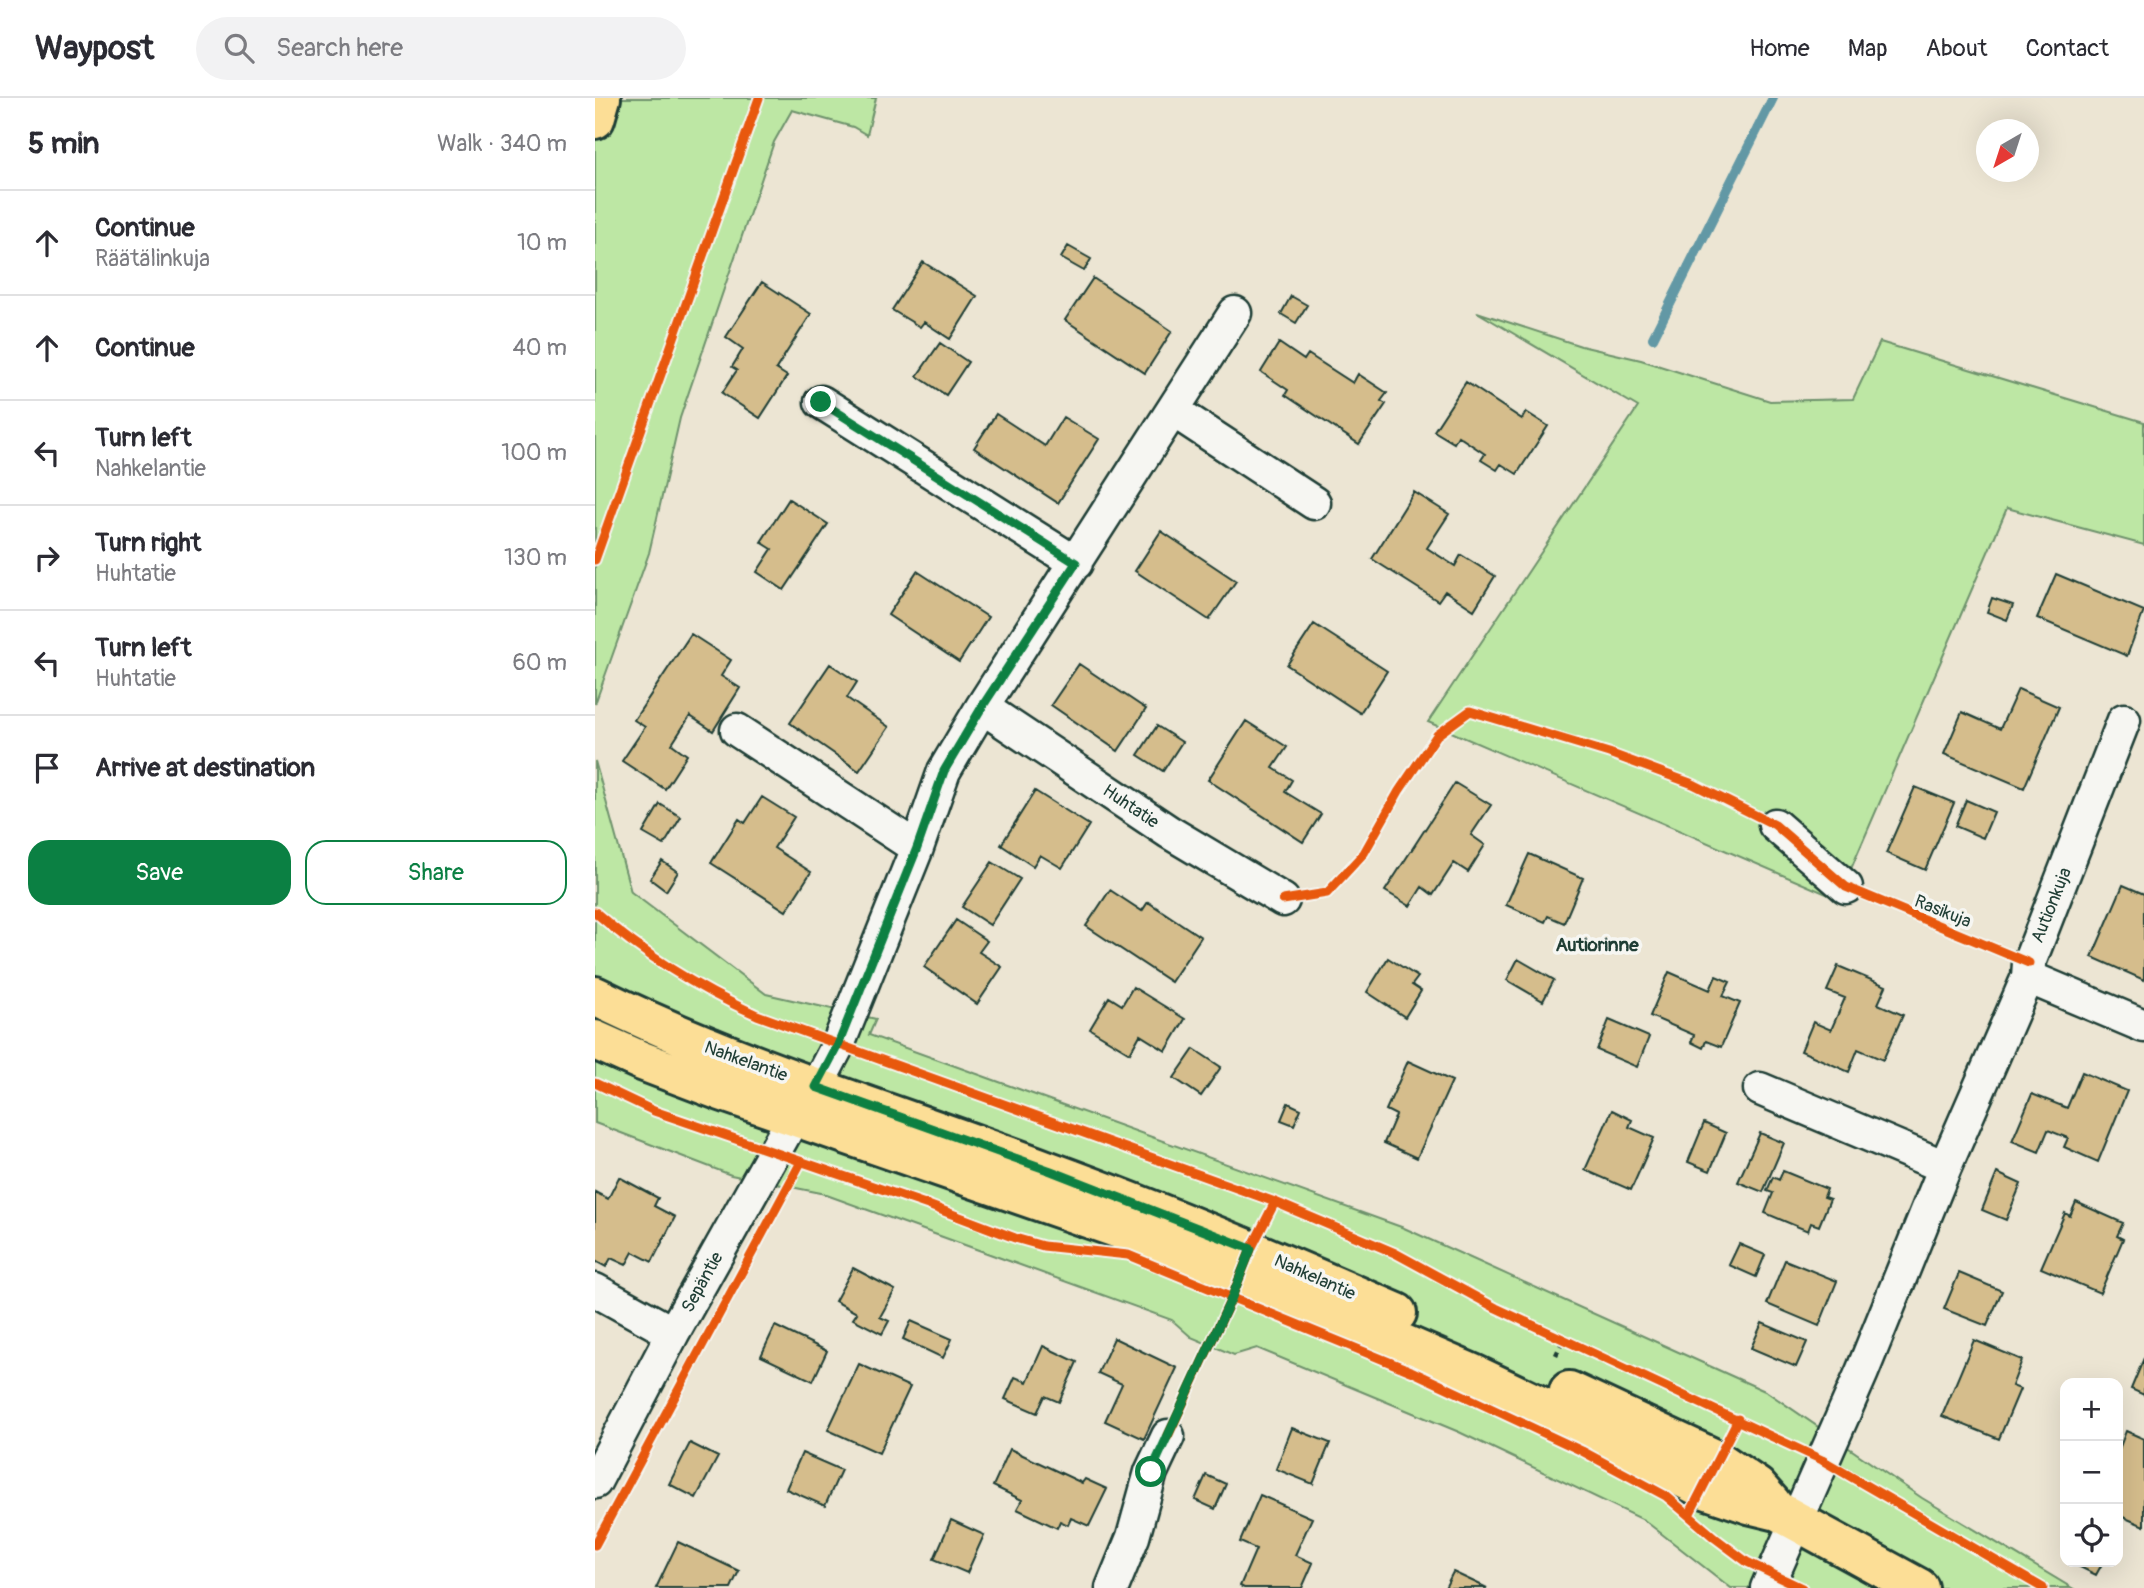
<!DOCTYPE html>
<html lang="en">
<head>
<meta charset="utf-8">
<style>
  :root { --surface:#fff; --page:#f2f2f3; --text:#2b2b33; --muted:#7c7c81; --line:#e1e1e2; --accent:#0b8043 }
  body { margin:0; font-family:Pangolin,sans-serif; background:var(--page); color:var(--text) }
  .controls { position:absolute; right:21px; bottom:21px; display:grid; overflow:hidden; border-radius:14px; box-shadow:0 7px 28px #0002 }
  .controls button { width:63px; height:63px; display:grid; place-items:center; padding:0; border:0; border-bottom:2px solid var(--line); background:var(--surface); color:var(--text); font:35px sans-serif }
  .compass { position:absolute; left:1381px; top:21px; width:63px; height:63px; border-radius:50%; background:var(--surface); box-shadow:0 7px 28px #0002; rotate:219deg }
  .stop { position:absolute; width:21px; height:21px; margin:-16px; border:5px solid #0b8043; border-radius:50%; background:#fff }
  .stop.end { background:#0b8043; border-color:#fff; box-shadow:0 2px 7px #0008 }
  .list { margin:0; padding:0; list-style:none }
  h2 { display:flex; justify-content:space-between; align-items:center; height:91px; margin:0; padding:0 28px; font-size:30px }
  h2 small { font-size:23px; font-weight:400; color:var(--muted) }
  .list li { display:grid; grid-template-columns:46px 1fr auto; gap:21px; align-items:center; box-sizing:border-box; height:105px; padding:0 28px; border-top:2px solid var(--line) }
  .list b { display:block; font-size:26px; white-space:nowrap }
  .list p { margin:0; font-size:23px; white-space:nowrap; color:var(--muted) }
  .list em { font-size:23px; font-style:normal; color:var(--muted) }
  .actions { display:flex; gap:14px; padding:21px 28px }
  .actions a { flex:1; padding:16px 0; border:2px solid var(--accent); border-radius:21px; text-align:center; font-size:24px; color:var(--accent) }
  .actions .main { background:var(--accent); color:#fff }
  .icon { flex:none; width:38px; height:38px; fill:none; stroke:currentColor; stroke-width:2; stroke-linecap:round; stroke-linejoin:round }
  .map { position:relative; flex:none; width:1549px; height:1490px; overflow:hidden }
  header { display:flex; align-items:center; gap:42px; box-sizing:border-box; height:98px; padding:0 35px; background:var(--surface); border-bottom:2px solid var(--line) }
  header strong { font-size:33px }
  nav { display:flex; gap:38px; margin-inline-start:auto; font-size:24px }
  .search { width:490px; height:63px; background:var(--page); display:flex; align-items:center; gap:18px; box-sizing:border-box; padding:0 24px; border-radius:38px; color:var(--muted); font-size:26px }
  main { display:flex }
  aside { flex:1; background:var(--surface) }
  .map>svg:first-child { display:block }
</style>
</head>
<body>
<header>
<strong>Waypost</strong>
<div class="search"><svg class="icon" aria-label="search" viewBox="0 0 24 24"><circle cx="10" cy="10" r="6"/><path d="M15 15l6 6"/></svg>Search here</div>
<nav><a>Home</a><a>Map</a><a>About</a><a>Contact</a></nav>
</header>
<main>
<aside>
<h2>5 min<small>Walk · 340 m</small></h2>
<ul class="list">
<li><svg class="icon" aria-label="ahead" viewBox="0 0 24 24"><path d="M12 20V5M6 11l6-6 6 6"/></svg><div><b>Continue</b><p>Räätälinkuja</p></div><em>10 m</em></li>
<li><svg class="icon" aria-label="ahead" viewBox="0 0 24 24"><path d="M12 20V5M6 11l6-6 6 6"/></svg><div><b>Continue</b></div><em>40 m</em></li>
<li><svg class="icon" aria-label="left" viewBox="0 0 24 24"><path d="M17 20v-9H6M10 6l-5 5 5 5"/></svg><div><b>Turn left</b><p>Nahkelantie</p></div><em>100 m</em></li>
<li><svg class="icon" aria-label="right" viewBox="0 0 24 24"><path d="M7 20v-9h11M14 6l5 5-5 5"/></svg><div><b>Turn right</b><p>Huhtatie</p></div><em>130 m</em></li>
<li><svg class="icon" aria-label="left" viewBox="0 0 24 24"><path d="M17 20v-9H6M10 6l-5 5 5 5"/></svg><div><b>Turn left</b><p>Huhtatie</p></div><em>60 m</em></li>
<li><svg class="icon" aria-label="arrive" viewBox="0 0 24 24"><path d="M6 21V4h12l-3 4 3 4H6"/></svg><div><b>Arrive at destination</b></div></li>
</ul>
<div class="actions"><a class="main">Save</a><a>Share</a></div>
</aside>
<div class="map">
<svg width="1549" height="1490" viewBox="0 0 1549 1490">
  <rect width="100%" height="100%" fill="#ece5d3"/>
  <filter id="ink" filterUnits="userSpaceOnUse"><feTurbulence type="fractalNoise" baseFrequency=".0143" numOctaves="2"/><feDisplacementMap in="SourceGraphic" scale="14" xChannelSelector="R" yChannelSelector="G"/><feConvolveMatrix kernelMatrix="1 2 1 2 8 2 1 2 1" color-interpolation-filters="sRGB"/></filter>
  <g filter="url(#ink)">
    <!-- green -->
    <path fill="#bde7a4" stroke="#6e926c" stroke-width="2" d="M 0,0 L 281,0 L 272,37 L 258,29 L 197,12 L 179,44 L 85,320 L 54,455 L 0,606 Z
      M 882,214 L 986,248 L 1046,262 L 1175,303 L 1258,301 L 1285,244 L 1549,324 L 1549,447 L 1412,410 L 1243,801 L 833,624 L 1043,309 Z
      M 0,663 L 36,794 L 171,896 L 281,921 L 274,937 L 809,1130 L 1172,1294 L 1327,1400 L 1477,1490 L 1136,1490 L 1049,1422 L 864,1334 L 662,1250 L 639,1257 L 596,1239 L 577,1222 L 226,1095 L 136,1077 L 0,1025 Z"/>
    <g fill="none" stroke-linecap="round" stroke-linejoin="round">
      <!-- stream -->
      <path stroke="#6298a5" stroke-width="10" d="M 1058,240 L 1178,0"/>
    </g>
    <!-- building -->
    <path fill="#d5bd8c" stroke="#1f3d34" stroke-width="2" d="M 473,148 L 496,161 L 489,173 L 466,160 Z
      M 328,164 L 382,198 L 355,241 L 329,224 L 325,229 L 297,212 Z
      M 498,180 L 577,233 L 550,275 L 470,222 Z
      M 167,184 L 216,216 L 181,271 L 192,278 L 165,320 L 127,295 L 142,272 L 137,269 L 148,251 L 131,239 Z
      M 696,198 L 712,207 L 701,225 L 686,216 Z
      M 345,245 L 373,264 L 351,297 L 322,278 Z
      M 684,245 L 709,262 L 713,256 L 758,285 L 763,276 L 792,295 L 786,303 L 791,306 L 764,346 L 690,297 L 693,292 L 666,274 Z
      M 871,284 L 927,321 L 931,314 L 953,328 L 922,376 L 906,366 L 902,372 L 886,362 L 890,356 L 863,338 L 859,345 L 839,333 Z
      M 401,316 L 450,348 L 468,319 L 504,341 L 463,405 L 379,350 Z
      M 819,394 L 854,416 L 832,450 L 860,468 L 866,457 L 900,478 L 879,512 L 850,493 L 843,503 L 777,461 Z
      M 194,401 L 233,426 L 189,492 L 162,474 L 177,451 L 166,444 Z
      M 566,433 L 641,483 L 614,522 L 540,473 Z
      M 322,473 L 393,519 L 364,564 L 293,517 Z
      M 1461,476 L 1549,513 L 1532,558 L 1442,520 Z
      M 1397,500 L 1418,507 L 1412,522 L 1392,514 Z
      M 719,526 L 792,573 L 765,615 L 692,567 Z
      M 96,536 L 136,562 L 126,578 L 145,590 L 118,633 L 95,618 L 77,646 L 92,657 L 70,691 L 27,663 L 50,629 L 39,622 Z
      M 235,566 L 262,584 L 252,600 L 294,629 L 264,673 L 195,625 Z
      M 484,566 L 551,611 L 523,653 L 456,607 Z
      M 1423,591 L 1464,609 L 1429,690 L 1349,656 L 1367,614 L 1405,631 Z
      M 651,623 L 692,649 L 678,670 L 697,682 L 690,694 L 726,716 L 708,744 L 613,682 Z
      M 562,628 L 587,644 L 568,673 L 543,657 Z
      M 860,685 L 896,707 L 876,737 L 890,747 L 873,774 L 859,765 L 838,797 L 827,789 L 815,808 L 790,793 Z
      M 1320,689 L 1359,705 L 1330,772 L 1291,755 Z
      M 440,693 L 494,727 L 467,770 L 445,757 L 438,768 L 406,747 Z
      M 167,699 L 199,719 L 179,750 L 216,774 L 191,813 L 116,765 L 144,721 L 150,725 Z
      M 1371,702 L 1399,714 L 1388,740 L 1360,728 Z
      M 65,706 L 86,719 L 69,747 L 48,735 Z
      M 934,756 L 988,780 L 969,825 L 953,818 L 950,824 L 911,807 Z
      M 67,763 L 83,774 L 71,793 L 55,781 Z
      M 397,764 L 425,781 L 395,827 L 367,809 Z
      M 1528,787 L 1549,796 L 1549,882 L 1497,859 Z
      M 515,792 L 547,813 L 553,804 L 606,839 L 576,884 L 491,828 Z
      M 361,822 L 392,843 L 384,854 L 407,869 L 382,906 L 329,869 Z
      M 793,860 L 823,879 L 817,887 L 826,893 L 810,919 L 772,894 Z
      M 923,861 L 959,882 L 948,903 L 912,882 Z
      M 1243,868 L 1291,888 L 1283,906 L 1308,917 L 1288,962 L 1263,951 L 1254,974 L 1206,953 L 1218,924 L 1236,932 L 1250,900 L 1232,893 Z
      M 1074,874 L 1115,892 L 1121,878 L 1135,884 L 1128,898 L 1145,905 L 1126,949 L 1111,943 L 1108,950 L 1096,944 L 1099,937 L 1055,918 Z
      M 538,889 L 590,921 L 571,953 L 545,937 L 535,955 L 495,931 L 514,899 L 527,907 Z
      M 1014,922 L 1054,939 L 1042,969 L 1002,952 Z
      M 599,951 L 626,969 L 606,998 L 579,980 Z
      M 813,963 L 857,983 L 822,1060 L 789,1045 L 801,1017 L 791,1012 Z
      M 1487,974 L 1532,993 L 1503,1064 L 1469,1049 L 1473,1040 L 1453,1032 L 1444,1054 L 1417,1043 L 1437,996 L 1472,1010 Z
      M 693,1005 L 706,1011 L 699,1027 L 686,1022 Z
      M 1017,1012 L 1037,1022 L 1034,1029 L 1059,1040 L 1036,1092 L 990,1072 Z
      M 1109,1025 L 1131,1035 L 1115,1073 L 1093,1064 Z
      M 1165,1035 L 1189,1045 L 1168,1094 L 1143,1084 Z
      M 1188,1073 L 1232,1091 L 1229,1099 L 1235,1101 L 1224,1128 L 1216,1125 L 1213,1133 L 1170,1115 L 1178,1095 L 1172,1093 L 1178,1079 L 1184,1082 Z
      M 1402,1075 L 1426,1086 L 1411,1122 L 1387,1112 Z
      M 24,1079 L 63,1100 L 59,1108 L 80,1119 L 57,1164 L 38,1154 L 31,1167 L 16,1160 L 11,1169 L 0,1163 L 0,1094 L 13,1101 Z
      M 1481,1104 L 1528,1125 L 1522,1138 L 1528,1141 L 1505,1195 L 1446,1170 L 1470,1115 L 1475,1118 Z
      M 1144,1146 L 1170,1157 L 1161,1179 L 1134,1167 Z
      M 1190,1162 L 1242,1183 L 1224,1228 L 1172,1206 Z
      M 258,1170 L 300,1192 L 285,1219 L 294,1223 L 287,1236 L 258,1221 L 262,1215 L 240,1203 Z
      M 1364,1175 L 1407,1193 L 1392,1228 L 1349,1211 Z
      M 316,1223 L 357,1241 L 348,1260 L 308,1241 Z
      M 1167,1225 L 1212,1244 L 1201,1269 L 1156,1250 Z
      M 180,1228 L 232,1253 L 218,1283 L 166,1258 Z
      M 519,1240 L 582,1270 L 549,1341 L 510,1323 L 527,1286 L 503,1275 Z
      M 1379,1242 L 1427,1262 L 1417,1288 L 1425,1291 L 1404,1341 L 1347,1318 Z
      M 448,1248 L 482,1264 L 464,1304 L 450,1298 L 442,1315 L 410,1301 L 420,1279 L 432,1284 Z
      M 1549,1260 L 1549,1297 L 1536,1291 Z
      M 264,1266 L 315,1289 L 284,1355 L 233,1332 Z
      M 697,1330 L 735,1345 L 718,1386 L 681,1371 Z
      M 1531,1333 L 1549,1341 L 1549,1428 L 1523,1417 L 1523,1354 Z
      M 95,1345 L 123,1359 L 101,1400 L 74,1386 Z
      M 415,1351 L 487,1385 L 490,1381 L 512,1391 L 494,1428 L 476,1420 L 473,1427 L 465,1423 L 462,1430 L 422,1411 L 427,1402 L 398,1388 Z
      M 207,1355 L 246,1372 L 230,1408 L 191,1391 Z
      M 611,1377 L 631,1386 L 620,1411 L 600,1402 Z
      M 665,1397 L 717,1420 L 700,1457 L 718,1465 L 707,1490 L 649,1490 L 645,1488 L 661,1451 L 645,1444 Z
      M 356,1422 L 389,1437 L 372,1475 L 339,1461 Z
      M 83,1444 L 144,1473 L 136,1490 L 61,1490 Z
      M 1475,1464 L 1508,1464 L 1501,1477 Z
      M 858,1474 L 892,1490 L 850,1490 Z"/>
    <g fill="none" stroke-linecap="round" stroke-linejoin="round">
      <defs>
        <path id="minor" d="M 226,304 L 481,465
          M 579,313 L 719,405
          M 387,609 L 574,734 L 688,802
          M 142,632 L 322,750
          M 1180,727 L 1251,789
          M 1433,879 L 1549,928
          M 1165,991 L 1350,1069
          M 0,1192 L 78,1235
          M 0,1384 L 78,1235 L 200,1017 L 221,989 L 243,947 L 322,750 L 349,673 L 387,609 L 640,215
          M 517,1490 L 538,1439 L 556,1374 L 573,1338
          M 1172,1490 L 1267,1274 L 1350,1069 L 1433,879 L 1434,865 L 1529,622"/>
        <path id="major" d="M 0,21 L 6,0
          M 0,898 C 146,970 302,1016 454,1073 C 572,1116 687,1165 802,1215
          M 0,942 L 47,963 L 126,993 L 533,1134 L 760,1225 L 878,1276 L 994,1331 L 1107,1390 L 1154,1406 L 1183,1413 L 1324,1490
          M 974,1293 L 1122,1362 L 1162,1389 L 1177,1406"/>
      </defs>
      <!-- minor casing -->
      <use href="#minor" stroke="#1f3d34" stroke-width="37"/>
      <!-- major casing -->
      <use href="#major" stroke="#1f3d34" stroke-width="44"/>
      <!-- path -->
      <path stroke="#1f3d34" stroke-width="4.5" stroke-dasharray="5 5" stroke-linecap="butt" d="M 961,1257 L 968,1242"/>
      <!-- minor -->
      <use href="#minor" stroke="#f6f6f2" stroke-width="32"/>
      <!-- major -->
      <use href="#major" stroke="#fcde96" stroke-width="38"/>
      <defs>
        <path id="cycleway" d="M 0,462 L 164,0
          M 688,802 L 732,795 L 769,755 L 804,693 L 842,637 L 875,613 L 1014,655 L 1098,686 L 1180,727 L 1251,789 L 1434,865
          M 0,814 C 49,857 102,890 162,917 L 680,1104 L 800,1155 L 901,1210 L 1227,1362 L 1448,1490
          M 0,985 L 59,1013 L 333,1107 L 420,1140 L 448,1148 L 533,1157 L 816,1273 L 987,1353 L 1071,1398 L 1120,1440 L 1152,1464 L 1207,1490
          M 573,1338 L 637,1199 L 656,1151 L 680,1104
          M 1094,1417 L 1143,1321
          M 0,1447 L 206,1064"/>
      </defs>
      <!-- cycleway casing -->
      <use href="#cycleway" stroke="#f6f6f2" stroke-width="13"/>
      <!-- cycleway -->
      <use href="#cycleway" stroke="#e8590c" stroke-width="9"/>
    </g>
  </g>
  <g fill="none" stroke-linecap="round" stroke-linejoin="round" filter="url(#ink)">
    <!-- route -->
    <path stroke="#0b8043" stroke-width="9" d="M 226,304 L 481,465 L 387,609 L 349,673 L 322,750 L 243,947 L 221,989 L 456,1073 L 656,1151 L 637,1199 L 556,1374"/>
  </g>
  <g text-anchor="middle" stroke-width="7" stroke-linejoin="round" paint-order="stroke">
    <!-- street labels -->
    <g font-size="18" fill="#1f3d34" stroke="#f6f6f2">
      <text transform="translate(536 708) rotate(34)" y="6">Huhtatie</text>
      <text transform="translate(1456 807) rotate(-68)" y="6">Autionkuja</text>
      <text transform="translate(1348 813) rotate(22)" y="6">Rasikuja</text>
      <text transform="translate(151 963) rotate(20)" y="6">Nahkelantie</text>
      <text transform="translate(720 1179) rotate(24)" y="6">Nahkelantie</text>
      <text transform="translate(107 1184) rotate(-61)" y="6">Sepäntie</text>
    </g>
    <!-- neighbourhood labels -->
    <g font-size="19" font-weight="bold" fill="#1f3d34" stroke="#f6f6f2">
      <text x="1002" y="853">Autiorinne</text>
    </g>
  </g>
</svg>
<div class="controls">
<button>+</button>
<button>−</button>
<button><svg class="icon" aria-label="locate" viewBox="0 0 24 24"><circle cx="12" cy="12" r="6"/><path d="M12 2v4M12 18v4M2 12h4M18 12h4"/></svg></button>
</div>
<svg class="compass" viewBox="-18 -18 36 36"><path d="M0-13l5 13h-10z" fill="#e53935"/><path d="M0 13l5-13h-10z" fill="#7c7c81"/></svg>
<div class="stop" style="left:556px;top:1374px"></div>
<div class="stop end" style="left:226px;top:304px"></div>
</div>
</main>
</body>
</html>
